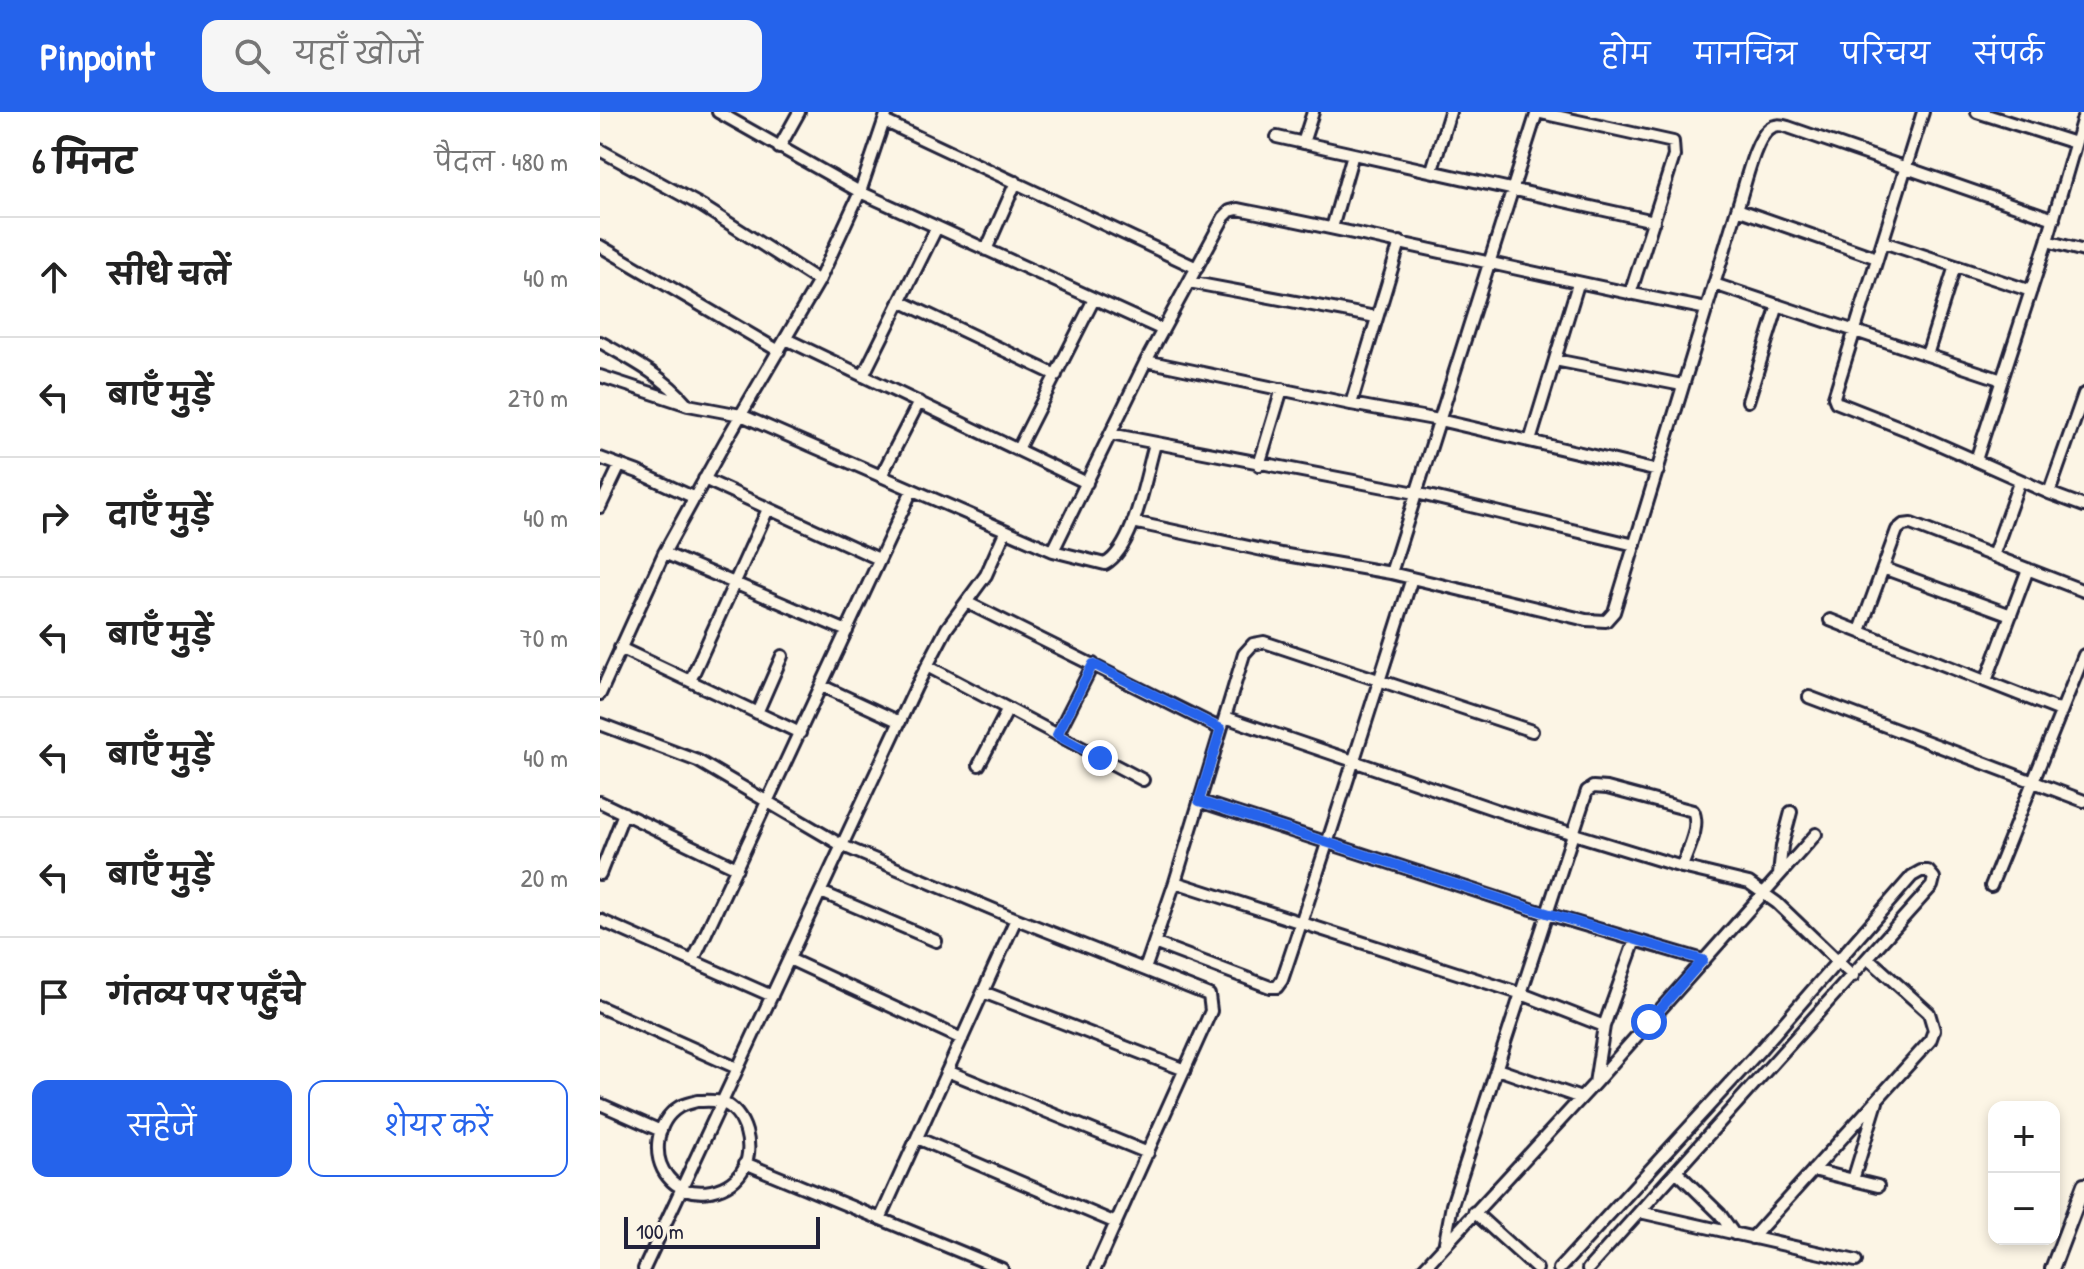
<!DOCTYPE html>
<html lang="hi">
<head>
<meta charset="utf-8">
<style>
  :root { --surface:#fff; --page:#f6f6f6; --text:#222; --muted:#767676; --line:#e0e0e0; --accent:#2563eb }
  body { margin:0; font-family:"Patrick Hand","Playpen Sans Deva",sans-serif; background:var(--page); color:var(--text) }
  .controls { position:absolute; right:24px; bottom:24px; display:grid; overflow:hidden; border-radius:16px; box-shadow:0 4px 12px #0003 }
  .controls button { width:72px; height:72px; display:grid; place-items:center; padding:0; border:0; border-bottom:2px solid var(--line); background:var(--surface); color:var(--text); font:40px sans-serif }
  .scale { position:absolute; left:24px; bottom:20px; width:196px; box-sizing:border-box; padding-left:8px; border:4px solid #22223b; border-top:0; font-size:22px; line-height:28px; white-space:nowrap; color:#22223b; -webkit-text-stroke:6px #fcf5e5; paint-order:stroke }
  .stop { position:absolute; width:24px; height:24px; margin:-18px; border:6px solid #2563eb; border-radius:50%; background:#fff }
  .stop.end { background:#2563eb; border-color:#fff; box-shadow:0 2px 8px #0008 }
  .list { margin:0; padding:0; list-style:none }
  h2 { display:flex; justify-content:space-between; align-items:center; height:104px; margin:0; padding:0 32px; font-size:34px }
  h2 small { font-size:26px; font-weight:400; color:var(--muted) }
  .list li { display:grid; grid-template-columns:52px 1fr auto; gap:24px; align-items:center; box-sizing:border-box; height:120px; padding:0 32px; border-top:2px solid var(--line) }
  .list b { display:block; font-size:30px; white-space:nowrap }
  .list em { font-size:26px; font-style:normal; color:var(--muted) }
  .actions { display:flex; gap:16px; padding:24px 32px }
  .actions a { flex:1; padding:18px 0; border:2px solid var(--accent); border-radius:16px; text-align:center; font-size:28px; color:var(--accent) }
  .actions .main { background:var(--accent); color:#fff }
  .icon { flex:none; width:44px; height:44px; fill:none; stroke:currentColor; stroke-width:2; stroke-linecap:round; stroke-linejoin:round }
  .map { position:relative; flex:none; width:1484px; height:1157px; overflow:hidden }
  header { display:flex; align-items:center; gap:48px; box-sizing:border-box; height:112px; padding:0 40px; background:var(--accent); color:#fff }
  header strong { font-size:38px }
  nav { display:flex; gap:44px; margin-inline-start:auto; font-size:28px }
  .search { width:560px; height:72px; background:var(--page); display:flex; align-items:center; gap:20px; box-sizing:border-box; padding:0 28px; border-radius:16px; color:var(--muted); font-size:30px }
  main { display:flex }
  aside { flex:1; background:var(--surface) }
  .map>svg:first-child { display:block }
</style>
</head>
<body>
<header>
<strong>Pinpoint</strong>
<div class="search"><svg class="icon" aria-label="search" viewBox="0 0 24 24"><circle cx="10" cy="10" r="6"/><path d="M15 15l6 6"/></svg>यहाँ खोजें</div>
<nav><a>होम</a><a>मानचित्र</a><a>परिचय</a><a>संपर्क</a></nav>
</header>
<main>
<aside>
<h2>6 मिनट<small>पैदल · 480 m</small></h2>
<ul class="list">
<li><svg class="icon" aria-label="ahead" viewBox="0 0 24 24"><path d="M12 20V5M6 11l6-6 6 6"/></svg><div><b>सीधे चलें</b></div><em>40 m</em></li>
<li><svg class="icon" aria-label="left" viewBox="0 0 24 24"><path d="M17 20v-9H6M10 6l-5 5 5 5"/></svg><div><b>बाएँ मुड़ें</b></div><em>270 m</em></li>
<li><svg class="icon" aria-label="right" viewBox="0 0 24 24"><path d="M7 20v-9h11M14 6l5 5-5 5"/></svg><div><b>दाएँ मुड़ें</b></div><em>40 m</em></li>
<li><svg class="icon" aria-label="left" viewBox="0 0 24 24"><path d="M17 20v-9H6M10 6l-5 5 5 5"/></svg><div><b>बाएँ मुड़ें</b></div><em>70 m</em></li>
<li><svg class="icon" aria-label="left" viewBox="0 0 24 24"><path d="M17 20v-9H6M10 6l-5 5 5 5"/></svg><div><b>बाएँ मुड़ें</b></div><em>40 m</em></li>
<li><svg class="icon" aria-label="left" viewBox="0 0 24 24"><path d="M17 20v-9H6M10 6l-5 5 5 5"/></svg><div><b>बाएँ मुड़ें</b></div><em>20 m</em></li>
<li><svg class="icon" aria-label="arrive" viewBox="0 0 24 24"><path d="M6 21V4h12l-3 4 3 4H6"/></svg><div><b>गंतव्य पर पहुँचे</b></div></li>
</ul>
<div class="actions"><a class="main">सहेजें</a><a>शेयर करें</a></div>
</aside>
<div class="map">
<svg width="1484" height="1157" viewBox="0 0 1484 1157">
  <rect width="100%" height="100%" fill="#fcf5e5"/>
  <filter id="ink" filterUnits="userSpaceOnUse"><feTurbulence type="fractalNoise" baseFrequency=".0125" numOctaves="2"/><feDisplacementMap in="SourceGraphic" scale="16" xChannelSelector="R" yChannelSelector="G"/><feConvolveMatrix kernelMatrix="1 2 1 2 8 2 1 2 1" color-interpolation-filters="sRGB"/></filter>
  <g filter="url(#ink)">
    <g fill="none" stroke-linecap="round" stroke-linejoin="round">
      <defs>
        <path id="minor" d="M 118,0 L 260,80 L 563,218
          M 1323,0 L 1234,285 L 1236,290 L 1307,318 L 1449,381 L 1484,394
          M 1377,0 L 1475,31
          M 284,9 L 597,156
          M 677,25 L 1054,109
          M 703,31 L 713,0
          M 179,36 L 199,0
          M 0,38 L 102,94 L 219,169
          M 832,58 L 850,0
          M 1137,97 L 1277,146
          M 732,116 L 753,42
          M 1447,129 L 1484,139
          M 1283,130 L 1431,179
          M 0,134 L 179,239
          M 386,138 L 416,70
          M 589,170 L 776,205
          M 1114,172 L 1402,268
          M 300,189 L 456,263
          M 186,227 L 487,371
          M 0,230 C 32,248 63,264 87,292
          M 1327,243 L 1355,154
          M 955,248 L 1082,273
          M 546,249 L 751,292 L 839,308 L 1058,359
          M 0,264 L 88,293 L 141,303 L 453,439 L 546,249 L 624,105 L 630,99 L 638,97 C 795,128 950,166 1107,197
          M 263,264 L 337,115
          M 1148,289 L 1178,193
          M 751,292 L 800,130
          M 510,322 L 816,381 L 1035,433
          M 930,329 L 978,172
          M 418,337 L 494,187
          M 0,346 L 38,360 L 95,386
          M 1376,348 L 1447,129 L 1484,2
          M 659,353 L 682,277
          M 281,364 L 319,290
          M 104,367 L 279,447
          M 1449,381 L 1484,282
          M 0,395 L 20,353
          M 533,410 L 681,442 L 791,461 L 986,508 L 1006,509 L 1014,500 L 1137,97 C 1144,78 1154,28 1169,17 C 1175,12 1181,13 1188,15 L 1454,107
          M 453,439 L 505,452 C 535,435 545,365 555,332
          M 64,441 L 247,519
          M 1393,444 L 1420,368
          M 1283,456 L 1411,503
          M 791,461 L 937,0 L 1073,30 L 1074,44 L 1030,182
          M 812,466 C 769,600 727,735 682,868 L 677,875 L 670,875 L 554,831 L 575,770 L 644,542 L 653,532 L 664,530 L 932,619
          M 366,490 L 621,617
          M 1230,508 L 1461,599
          M 1260,519 L 1297,418 L 1303,413 L 1311,412 L 1484,479
          M 20,536 L 200,621
          M 327,554 L 543,668
          M 90,569 L 168,397
          M 1386,569 L 1428,457
          M 222,574 L 300,610
          M 0,582 L 64,441 L 125,330 L 219,169 L 260,80 L 287,0
          M 1209,585 L 1484,689
          M 157,601 L 182,544
          M 625,605 L 905,701 L 1082,755 L 1149,771 L 1177,791 L 1253,864
          M 0,612 L 98,649 L 243,734 L 409,804 L 609,883 L 611,899 L 495,1157
          M 457,623 L 493,552
          M 379,653 L 408,597
          M 599,689 L 947,802 L 1103,848
          M 0,690 L 137,756
          M 0,762 L 24,701
          M 1179,763 L 1182,734 L 1191,700
          M 575,770 L 922,882 L 1004,914
          M 1391,774 L 1484,543
          M 221,780 L 336,829
          M 0,808 L 172,884
          M 189,847 L 362,927
          M 93,849 L 312,378
          M 545,857 L 554,831
          M 383,880 L 585,958
          M 0,895 L 137,956
          M 897,957 L 981,986
          M 347,959 L 548,1041
          M 995,971 L 1004,914 L 1035,828
          M 97,989 C 104,989 114,988 121,990 C 146,999 156,1038 142,1059 C 127,1083 86,1088 68,1065 C 51,1045 56,1009 79,995 C 84,992 91,991 97,989 Z
          M 0,992 L 61,1019
          M 317,1026 L 516,1111
          M 145,1051 L 402,1157
          M 1213,1058 L 1278,1074
          M 1077,1060 L 1120,1102 L 1134,1122
          M 1253,1068 L 1277,990
          M 874,1100 L 937,1157
          M 1040,1100 L 1256,1149
          M 281,1105 L 416,807
          M 1152,1126 L 1330,929 L 1334,918 L 1329,901 L 1268,846
          M 845,1130 L 852,1093 L 987,679 L 993,675 L 1007,676 L 1093,699 C 1101,715 1087,739 1082,755
          M 44,1157 L 316,575 L 347,516 L 386,463 L 405,420
          M 823,1157 L 995,971 L 1216,722
          M 959,1157 L 1161,937 L 1312,764 L 1321,759 L 1328,759 L 1334,766 L 1332,774 L 988,1157"/>
        <path id="tertiary" d="M 1452,1157 L 1484,1073"/>
      </defs>
      <!-- minor casing -->
      <use href="#minor" stroke="#22223b" stroke-width="16"/>
      <!-- tertiary casing -->
      <use href="#tertiary" stroke="#22223b" stroke-width="18"/>
      <!-- minor -->
      <use href="#minor" stroke="#fcf5e5" stroke-width="10"/>
      <!-- tertiary -->
      <use href="#tertiary" stroke="#fcf5e5" stroke-width="12"/>
    </g>
  </g>
  <g fill="none" stroke-linecap="round" stroke-linejoin="round" filter="url(#ink)">
    <!-- route -->
    <path stroke="#2563eb" stroke-width="10" d="M 500,646 L 457,623 L 493,552 L 621,617 L 599,689 L 920,793 L 1103,848 L 1049,910"/>
  </g>
</svg>
<div class="controls">
<button>+</button>
<button>−</button>
</div>
<div class="scale">100 m</div>
<div class="stop" style="left:1049px;top:910px"></div>
<div class="stop end" style="left:500px;top:646px"></div>
</div>
</main>
</body>
</html>
